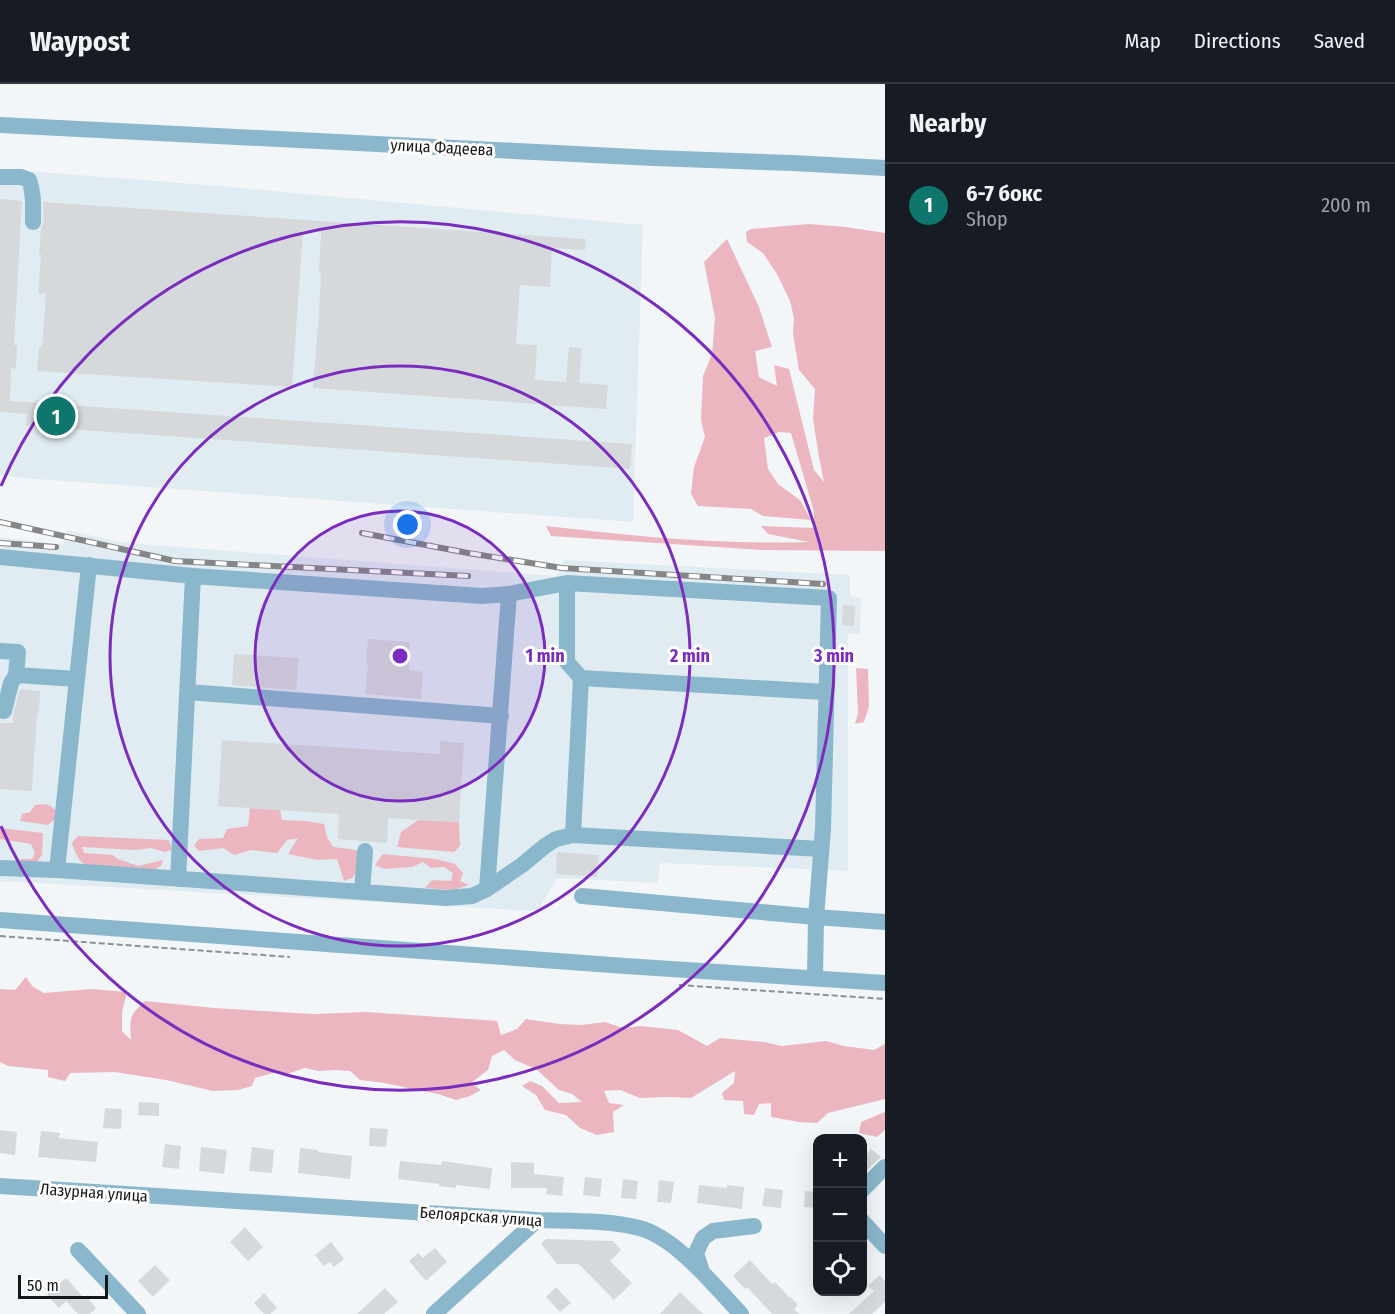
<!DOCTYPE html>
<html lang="en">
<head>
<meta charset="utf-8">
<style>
  :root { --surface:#171b24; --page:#20242c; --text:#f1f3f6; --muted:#9ea1a6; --line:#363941; --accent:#0f766e }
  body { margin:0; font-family:"Fira Sans Condensed",sans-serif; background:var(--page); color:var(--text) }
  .controls { position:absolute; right:18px; bottom:18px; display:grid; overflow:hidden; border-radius:12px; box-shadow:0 6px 24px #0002 }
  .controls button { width:54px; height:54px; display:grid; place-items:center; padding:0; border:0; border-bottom:2px solid var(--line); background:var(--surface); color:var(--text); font:30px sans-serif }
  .scale { position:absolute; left:18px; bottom:15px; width:90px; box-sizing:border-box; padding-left:6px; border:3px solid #151617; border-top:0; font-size:16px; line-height:21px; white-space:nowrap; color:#151617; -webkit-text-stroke:4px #fff; paint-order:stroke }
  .you { position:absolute; left:408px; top:441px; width:21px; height:21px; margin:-15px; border:4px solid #fff; border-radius:50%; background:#1a73e8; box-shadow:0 0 0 9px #1a73e833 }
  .badge { display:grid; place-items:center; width:39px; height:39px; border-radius:50%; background:var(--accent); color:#fff; font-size:20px; font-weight:700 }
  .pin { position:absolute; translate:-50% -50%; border:3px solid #fff; box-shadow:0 2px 6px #0006 }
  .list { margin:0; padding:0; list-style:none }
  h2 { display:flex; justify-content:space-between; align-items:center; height:78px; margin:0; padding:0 24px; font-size:26px }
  h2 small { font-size:20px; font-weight:400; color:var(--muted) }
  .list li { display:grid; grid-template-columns:39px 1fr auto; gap:18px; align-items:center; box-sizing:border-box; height:84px; padding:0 24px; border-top:2px solid var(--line) }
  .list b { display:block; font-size:22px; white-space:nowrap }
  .list p { margin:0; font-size:20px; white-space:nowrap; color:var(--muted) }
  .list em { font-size:20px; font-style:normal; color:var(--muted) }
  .icon { flex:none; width:33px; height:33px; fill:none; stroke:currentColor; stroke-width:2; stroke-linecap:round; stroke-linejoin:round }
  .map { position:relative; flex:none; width:885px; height:1230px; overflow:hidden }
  header { display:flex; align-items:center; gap:36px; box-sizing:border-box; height:84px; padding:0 30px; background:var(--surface); border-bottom:2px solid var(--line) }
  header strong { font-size:28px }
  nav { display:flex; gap:33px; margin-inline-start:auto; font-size:21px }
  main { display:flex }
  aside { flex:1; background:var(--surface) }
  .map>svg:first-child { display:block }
</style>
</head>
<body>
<header>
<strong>Waypost</strong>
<nav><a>Map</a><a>Directions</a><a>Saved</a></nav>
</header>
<main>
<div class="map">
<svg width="885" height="1230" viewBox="0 0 885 1230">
  <rect width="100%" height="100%" fill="#f2f6f8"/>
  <!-- built -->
  <path fill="#e0ecf2" d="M 0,85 L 220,102 L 643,141 L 633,438 L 23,394 L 0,391 Z
    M 67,446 L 125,459 L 557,492 L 562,484 L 563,476 L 850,491 L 850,512 L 861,514 L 860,550 L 848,550 L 848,787 L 660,779 L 658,799 L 558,794 L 537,827 L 0,797 L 0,453 L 63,461 Z"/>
  <!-- forest -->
  <path fill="#ecb6c0" d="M 809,140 L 846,143 L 885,149 L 885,467 L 762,466 L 551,452 L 546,442 C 633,452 721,461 809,458 L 768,450 L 761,442 L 814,444 L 814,428 L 791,349 L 779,348 L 764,354 L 768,385 L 778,400 L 800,416 L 811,436 L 763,432 L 751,425 L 698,422 L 691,410 L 694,383 L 705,353 L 701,336 L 703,292 L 712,270 L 715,234 L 704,178 L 727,155 L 759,223 L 772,263 L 755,267 L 759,293 L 777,302 L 774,281 L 789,285 L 814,386 L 824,398 L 819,373 L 813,335 L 815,305 L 799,286 L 793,250 L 794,234 L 790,217 L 777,190 L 763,169 L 747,158 L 746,148 L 751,145 Z
    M 856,584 L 868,585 L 869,622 L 864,638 L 855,640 L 858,629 Z
    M 47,720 L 56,726 L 55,735 L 48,741 L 20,737 L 22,730 L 30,728 L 35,721 Z
    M 250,724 L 280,726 L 282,736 L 305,737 L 324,740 L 327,753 L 333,763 L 356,766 L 364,779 L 352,794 L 344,797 L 337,775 L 318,776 L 288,770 L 298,754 L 287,756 L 277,769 L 251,766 L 234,771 L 223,764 L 199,767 L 194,762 L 199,755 L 223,754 L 227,745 L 248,742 Z
    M 418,736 L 459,738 L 460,762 L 454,768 L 397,763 L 401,748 Z
    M 0,744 L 43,749 L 42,771 L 36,779 L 17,780 L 21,775 L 32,775 L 35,769 L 31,760 L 0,755 Z
    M 78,752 L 169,756 L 172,766 L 165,768 L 151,764 L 134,766 L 82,763 L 84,769 L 113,771 L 118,775 L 138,782 L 163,776 L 161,782 C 156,784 153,787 148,787 C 137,788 89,785 83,779 C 78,775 73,764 72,759 Z
    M 383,770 L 436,775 L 455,780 L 463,789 L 460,797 L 469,801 L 454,806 L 425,804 L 432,796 L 451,797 L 453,789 L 444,783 L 431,784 L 423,778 L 412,783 L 384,785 L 375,781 Z
    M 26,893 L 33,903 L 44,909 L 91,905 L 127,908 L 122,928 L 122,947 L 131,956 C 130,935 128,933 145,917 L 214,924 L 313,930 L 366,928 L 484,936 L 497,937 L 501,951 L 517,945 L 526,935 L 560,940 L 582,941 L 605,938 L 623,944 L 641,942 L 678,946 L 707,962 L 720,954 L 764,958 L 782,962 L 826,957 L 844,962 L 874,966 L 885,960 L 885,1015 L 828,1029 L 817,1039 L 799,1038 L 771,1033 L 771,1019 L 759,1020 L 754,1031 L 744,1030 L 743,1017 L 724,1016 L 722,1009 L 734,999 L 735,987 L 691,1014 L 669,1013 L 640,1014 L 620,1006 L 604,1007 L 609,1019 L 624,1021 L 613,1028 L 614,1048 L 597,1051 L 580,1044 L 566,1031 L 545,1026 L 536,1011 L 522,1002 L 530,997 L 542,1002 L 559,1019 L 582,1018 L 572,1010 L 559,1006 L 536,985 L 515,976 L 504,966 L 492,972 L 488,986 L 471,999 L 481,1006 L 470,1012 L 456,1016 L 438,1010 L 384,999 L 360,996 L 350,987 L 335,986 L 318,987 L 305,984 L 284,991 L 277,988 L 255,994 L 252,1002 L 238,1006 L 213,1007 L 166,996 L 115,988 L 70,989 L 65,997 L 48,993 L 48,986 L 8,982 L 0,978 L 0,905 L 15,906 Z
    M 885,1028 L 885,1046 L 877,1053 L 859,1049 L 861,1038 Z"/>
  <!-- building -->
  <path fill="#d5d9db" d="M 0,115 L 22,117 L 14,261 L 17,261 L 16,285 L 11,284 L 10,317 L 632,360 L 630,385 L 26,342 L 27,330 L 0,328 Z
    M 43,118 L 586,155 L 585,166 L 552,164 L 550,203 L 520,201 L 516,260 L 537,261 L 535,296 L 566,298 L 569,263 L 582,264 L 579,299 L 608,301 L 606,325 L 313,304 L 319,229 L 321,189 L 319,189 L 321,148 L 303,147 L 292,303 L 37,287 L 39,263 L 42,263 L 46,210 L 38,209 L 41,170 L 39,170 L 41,145 L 44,138 Z
    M 843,521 L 855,522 L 854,542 L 842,541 Z
    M 368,555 L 410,558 L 409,586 L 423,588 L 421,615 L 365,610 L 368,579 L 366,579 Z
    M 234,570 L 299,574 L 296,606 L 232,601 Z
    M 20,605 L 40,607 L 39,629 L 37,629 L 32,707 L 0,705 L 0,639 L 13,639 L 13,631 Z
    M 222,656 L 440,670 L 440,657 L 464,659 L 459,738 L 388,734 L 387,759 L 338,755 L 339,730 L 218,722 Z
    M 557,768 L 599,771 L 597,793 L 556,790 Z
    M 139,1018 L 159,1019 L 159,1032 L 138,1031 Z
    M 105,1024 L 122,1025 L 121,1045 L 103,1044 Z
    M 370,1044 L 388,1045 L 386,1063 L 369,1062 Z
    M 0,1046 L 17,1048 L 15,1071 L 0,1069 Z
    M 41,1047 L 60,1049 L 59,1054 L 98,1058 L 96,1078 L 38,1073 Z
    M 165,1060 L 181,1062 L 179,1085 L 162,1083 Z
    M 201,1063 L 227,1066 L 224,1090 L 199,1087 Z
    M 252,1063 L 274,1066 L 272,1089 L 249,1087 Z
    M 300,1064 L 318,1066 L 318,1068 L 352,1072 L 350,1095 L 298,1089 Z
    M 871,1065 L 881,1073 L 866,1087 L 862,1084 L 862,1076 Z
    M 400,1077 L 441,1081 L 442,1077 L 492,1084 L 490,1105 L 456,1101 L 456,1104 L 439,1102 L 439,1100 L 398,1095 Z
    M 511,1078 L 534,1079 L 534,1090 L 564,1093 L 562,1112 L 546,1110 L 547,1104 L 511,1104 Z
    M 585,1093 L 602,1095 L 600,1113 L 583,1111 Z
    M 623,1095 L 638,1097 L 636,1115 L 621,1114 Z
    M 659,1096 L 674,1098 L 671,1119 L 657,1118 Z
    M 699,1101 L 727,1104 L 727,1101 L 744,1103 L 742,1125 L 697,1119 Z
    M 765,1104 L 783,1106 L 781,1124 L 762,1122 Z
    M 805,1107 L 818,1108 L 818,1124 L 804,1123 Z
    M 245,1143 L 263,1163 L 248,1177 L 230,1158 Z
    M 546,1155 L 613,1157 L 621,1166 L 610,1177 L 632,1199 L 614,1216 L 579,1180 L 557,1180 L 541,1160 Z
    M 331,1158 L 344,1175 L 334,1183 L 330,1178 L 324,1182 L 315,1171 Z
    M 435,1164 L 447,1178 L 426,1197 L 409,1177 L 418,1169 L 423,1174 Z
    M 750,1176 L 772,1200 L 775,1198 L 790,1214 L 791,1213 L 798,1221 L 794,1225 L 799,1230 L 772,1230 L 747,1203 L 745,1205 L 733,1192 Z
    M 155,1181 L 170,1196 L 153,1213 L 138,1197 Z
    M 880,1191 L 885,1197 L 885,1218 L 872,1230 L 849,1230 L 874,1207 L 868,1202 Z
    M 66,1194 L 84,1214 L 86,1212 L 96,1224 L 90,1230 L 78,1230 L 66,1217 L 59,1224 L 47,1211 Z
    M 556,1203 L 571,1219 L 560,1228 L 546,1213 Z
    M 385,1204 L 398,1218 L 384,1230 L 357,1230 Z
    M 680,1208 L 703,1230 L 660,1230 Z
    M 264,1209 L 277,1224 L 270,1230 L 264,1230 L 254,1219 Z"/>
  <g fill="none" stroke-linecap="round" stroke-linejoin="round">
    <!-- path -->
    <path stroke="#8e9092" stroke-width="2" stroke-dasharray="6 3" stroke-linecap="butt" d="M 0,852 L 290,873
      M 679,901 L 885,915"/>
    <!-- minor -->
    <path stroke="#8ab7cb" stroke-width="16" d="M 0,41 L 654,74 L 793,79 L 885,84
      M 0,93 L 21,93 L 29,96 C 34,109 33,123 33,138
      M 0,473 L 193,492 L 482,512 L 509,510 L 567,499 L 829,514 L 823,745 L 816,833 L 815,894
      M 567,499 L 567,578 L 581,594 L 573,751
      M 0,567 L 18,568 L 16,591 L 11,599 L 4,627 L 0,626
      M 16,591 L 77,595
      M 581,594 L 825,608
      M 188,608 L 501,632
      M 0,784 L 57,786 L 446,814 L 472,812 L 487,805 L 522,781 L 545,762 L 556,755 L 573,751 L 821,765
      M 57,786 L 89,481
      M 178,795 L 193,492
      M 487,805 L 509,510
      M 362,808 L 365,767
      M 582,812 L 816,833 L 885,838
      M 0,836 L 625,882 L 885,899
      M 0,1102 L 537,1136 C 569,1137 610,1136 639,1144 C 676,1153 715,1203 741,1230
      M 862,1106 L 885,1083
      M 862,1137 L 885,1162
      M 78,1166 L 138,1230
      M 702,1188 L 696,1169 L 703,1154 L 713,1147 L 754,1142
      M 434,1230 L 537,1136"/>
    <defs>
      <path id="rail" d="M 0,438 L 175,477 L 468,492
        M 362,449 L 468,469 L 562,484 L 823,500
        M 0,459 L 56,463"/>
    </defs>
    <!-- rail casing -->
    <use href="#rail" stroke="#848688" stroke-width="6"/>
    <!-- rail -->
    <use href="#rail" stroke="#fff" stroke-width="4" stroke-dasharray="11" stroke-linecap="butt"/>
  </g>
  <!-- distance rings -->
  <circle cx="400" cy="572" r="145" fill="#7b2cbf" fill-opacity=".12"/>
  <g fill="none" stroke="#7b2cbf" stroke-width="3">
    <circle cx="400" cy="572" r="145"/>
    <circle cx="400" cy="572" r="290"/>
    <path d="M1 402A434 434 0 1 1 1 742"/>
  </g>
  <g text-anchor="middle" stroke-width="6" stroke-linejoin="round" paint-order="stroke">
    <!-- street labels -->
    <g font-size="16" fill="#151617" stroke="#fff">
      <text transform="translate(442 63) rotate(3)" y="6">улица Фадеева</text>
      <text transform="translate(94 1108) rotate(4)" y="6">Лазурная улица</text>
      <text transform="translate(481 1132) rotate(4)" y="6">Белоярская улица</text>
    </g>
  </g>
  <circle cx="400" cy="572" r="9" fill="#7b2cbf" stroke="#fff" stroke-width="3"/>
  <g font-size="18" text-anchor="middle" font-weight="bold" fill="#7b2cbf" stroke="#fff" stroke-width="6" stroke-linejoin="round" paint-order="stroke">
    <text x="545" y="578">1 min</text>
    <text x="690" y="578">2 min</text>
    <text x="834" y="578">3 min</text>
  </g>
</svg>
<div class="controls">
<button>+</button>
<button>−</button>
<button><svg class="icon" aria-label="locate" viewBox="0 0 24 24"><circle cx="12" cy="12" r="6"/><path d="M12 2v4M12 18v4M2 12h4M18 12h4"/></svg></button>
</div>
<div class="scale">50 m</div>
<div class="you"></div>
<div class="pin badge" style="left:56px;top:332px">1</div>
</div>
<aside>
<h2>Nearby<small></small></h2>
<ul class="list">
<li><span class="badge">1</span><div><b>6-7 бокс</b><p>Shop</p></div><em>200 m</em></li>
</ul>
</aside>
</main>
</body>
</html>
